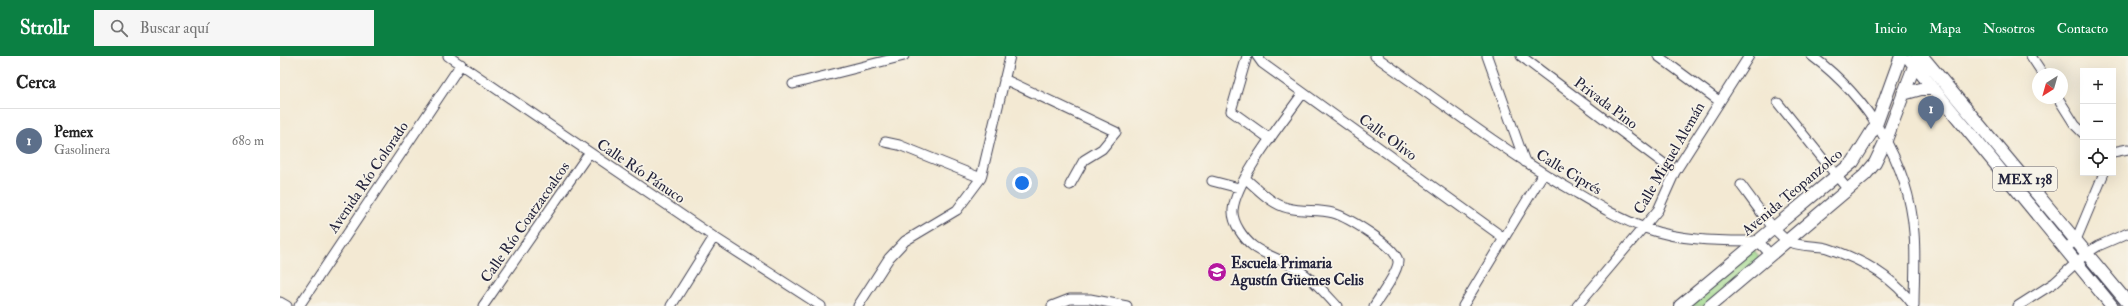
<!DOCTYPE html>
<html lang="es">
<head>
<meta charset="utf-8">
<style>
  :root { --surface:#fff; --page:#f6f6f6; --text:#222; --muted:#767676; --line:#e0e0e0; --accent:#0b8043 }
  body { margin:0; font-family:"IM FELL Double Pica",serif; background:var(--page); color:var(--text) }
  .controls { position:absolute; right:12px; top:12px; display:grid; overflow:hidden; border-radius:0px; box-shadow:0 4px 16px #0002 }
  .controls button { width:36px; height:36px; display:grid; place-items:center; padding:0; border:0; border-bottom:1px solid var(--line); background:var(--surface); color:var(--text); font:20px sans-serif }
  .compass { position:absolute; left:1752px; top:12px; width:36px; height:36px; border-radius:50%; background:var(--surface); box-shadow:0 4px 16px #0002; rotate:217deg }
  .you { position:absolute; left:742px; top:127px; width:14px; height:14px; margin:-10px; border:3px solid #fff; border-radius:50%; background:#1a73e8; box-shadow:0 0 0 6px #1a73e833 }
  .badge { display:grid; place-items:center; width:26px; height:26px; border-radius:50%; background:var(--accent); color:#fff; font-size:13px; font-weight:700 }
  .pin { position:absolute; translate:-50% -33px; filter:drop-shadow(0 1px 2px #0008) }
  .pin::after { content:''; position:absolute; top:21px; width:14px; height:12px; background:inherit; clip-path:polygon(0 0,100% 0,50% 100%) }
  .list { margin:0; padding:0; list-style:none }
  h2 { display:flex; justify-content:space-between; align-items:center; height:52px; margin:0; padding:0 16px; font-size:17px }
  h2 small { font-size:13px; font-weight:400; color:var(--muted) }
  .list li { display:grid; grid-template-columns:26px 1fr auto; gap:12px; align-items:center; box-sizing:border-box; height:64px; padding:0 16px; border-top:1px solid var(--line) }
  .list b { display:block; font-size:15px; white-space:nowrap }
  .list p { margin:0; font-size:13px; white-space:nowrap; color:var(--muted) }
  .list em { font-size:13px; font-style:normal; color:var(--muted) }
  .icon { flex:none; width:22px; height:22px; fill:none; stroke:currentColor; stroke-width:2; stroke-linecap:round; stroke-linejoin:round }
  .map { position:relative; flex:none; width:1848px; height:250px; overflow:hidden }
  header { display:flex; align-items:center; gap:24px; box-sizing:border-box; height:56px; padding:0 20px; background:var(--accent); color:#fff }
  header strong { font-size:19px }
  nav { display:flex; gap:22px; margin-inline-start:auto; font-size:14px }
  .search { width:280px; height:36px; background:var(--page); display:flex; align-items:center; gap:10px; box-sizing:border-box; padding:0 14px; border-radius:0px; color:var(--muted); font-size:15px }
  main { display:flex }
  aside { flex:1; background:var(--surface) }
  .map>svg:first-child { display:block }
</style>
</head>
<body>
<header>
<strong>Strollr</strong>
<div class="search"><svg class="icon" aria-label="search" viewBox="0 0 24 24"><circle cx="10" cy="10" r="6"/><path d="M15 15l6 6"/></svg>Buscar aquí</div>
<nav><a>Inicio</a><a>Mapa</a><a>Nosotros</a><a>Contacto</a></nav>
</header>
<main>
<aside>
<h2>Cerca<small></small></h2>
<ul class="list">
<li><span class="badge" style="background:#5c6f8a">1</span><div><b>Pemex</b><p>Gasolinera</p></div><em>680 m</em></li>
</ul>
</aside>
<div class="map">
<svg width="1848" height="250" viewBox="0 0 1848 250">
  <rect width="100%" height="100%" fill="#f7f3e8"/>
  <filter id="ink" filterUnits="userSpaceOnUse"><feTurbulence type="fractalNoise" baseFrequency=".025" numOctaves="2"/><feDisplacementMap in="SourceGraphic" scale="8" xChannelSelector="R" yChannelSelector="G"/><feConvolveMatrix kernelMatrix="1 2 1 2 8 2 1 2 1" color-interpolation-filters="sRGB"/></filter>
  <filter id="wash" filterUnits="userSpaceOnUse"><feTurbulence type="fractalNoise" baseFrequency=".012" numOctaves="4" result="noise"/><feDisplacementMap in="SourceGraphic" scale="16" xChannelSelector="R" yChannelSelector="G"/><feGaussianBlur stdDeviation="0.9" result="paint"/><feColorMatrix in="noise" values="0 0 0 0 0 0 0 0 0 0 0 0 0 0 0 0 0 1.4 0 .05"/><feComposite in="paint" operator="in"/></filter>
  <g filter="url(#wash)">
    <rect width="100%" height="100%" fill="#f3e9d3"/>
    <!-- green -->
    <path fill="#9fd98c" stroke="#607e64" d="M 1472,191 L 1483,206 L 1431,250 L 1400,250 Z"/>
  </g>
  <g filter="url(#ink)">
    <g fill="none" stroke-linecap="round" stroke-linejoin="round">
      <defs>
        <path id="minor" d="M 168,0 L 434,181 L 541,250
          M 967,0 L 951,55 L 990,83
          M 977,0 L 982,7 L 1224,182
          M 1095,0 C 1161,46 1225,96 1295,136 C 1317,149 1340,163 1365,172 C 1400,185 1441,185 1478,185 L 1491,199
          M 1207,0 L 1245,106
          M 1241,0 L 1395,116
          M 1378,0 L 1439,45
          M 1532,0 C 1587,41 1629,106 1634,177 C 1636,201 1634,226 1634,250
          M 1751,0 L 1763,18
          M 724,23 L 836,76 L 822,93 L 804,104 L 790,129
          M 513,28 L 624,0
          M 1023,37 C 1004,64 956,123 953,154 C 952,167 964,183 973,190 C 986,200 1001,203 1014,211 C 1031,221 1044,236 1057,250
          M 1778,42 L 1795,69 L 1803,77
          M 1498,47 L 1568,134
          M 605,86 L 619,89 L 701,122
          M 1833,96 L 1848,93
          M 966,123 C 978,133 991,148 1008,152 C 1022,156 1039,153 1053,157 C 1067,161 1116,190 1118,205 C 1119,214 1100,241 1094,250
          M 932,125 L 959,132
          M 1461,129 C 1471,142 1494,177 1508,185 C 1518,191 1535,189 1547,192 C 1581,203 1613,220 1634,250
          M 1785,193 L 1796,184 L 1824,117
          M 0,246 L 7,250
          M 19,250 L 181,8
          M 203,250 L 309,97
          M 391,250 L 434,181
          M 578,250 L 609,202 L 625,185 L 677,154 L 701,122 L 730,0
          M 772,250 L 790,243 L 810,243 L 847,250
          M 1183,250 L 1263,118
          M 1297,250 L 1378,154 L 1395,116 L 1469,0
          M 1738,250 L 1774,227 L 1807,197 L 1818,190 L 1848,177"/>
        <path id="major" d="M 1642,0 L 1848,247
          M 1630,4 L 1832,250
          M 1623,38 L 1641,33 L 1654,33
          M 1400,250 L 1573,106 L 1596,69 L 1621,0
          M 1430,250 L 1585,119 L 1595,107 L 1606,84 L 1638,0"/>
      </defs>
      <!-- minor casing -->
      <use href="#minor" stroke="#414052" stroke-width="11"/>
      <!-- major casing -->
      <use href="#major" stroke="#414052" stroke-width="14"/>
      <!-- minor -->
      <use href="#minor" stroke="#fff" stroke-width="9"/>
      <!-- major -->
      <use href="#major" stroke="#fff" stroke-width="12"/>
    </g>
  </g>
  <!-- icons -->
  <defs>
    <symbol id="school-disc" viewBox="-11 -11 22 22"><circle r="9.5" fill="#b5179e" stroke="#f7f3e8"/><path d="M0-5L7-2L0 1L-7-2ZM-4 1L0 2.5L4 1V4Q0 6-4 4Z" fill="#fff"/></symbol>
  </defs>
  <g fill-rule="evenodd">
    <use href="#school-disc" x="926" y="205" width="22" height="22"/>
  </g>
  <g text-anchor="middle" stroke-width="3.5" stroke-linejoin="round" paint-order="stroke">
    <!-- shield labels -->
    <rect fill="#f7f3e8" stroke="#62616f" stroke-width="1" x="1713" y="111" width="64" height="24" rx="3"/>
    <g font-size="14" font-weight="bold" fill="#22223b">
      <text x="1745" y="128">MEX 138</text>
    </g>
    <!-- street labels -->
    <g font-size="15" fill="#22223b" stroke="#f7f3e8">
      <text transform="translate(1326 47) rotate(37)" y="5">Privada Pino</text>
      <text transform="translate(1108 81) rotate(36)" y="5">Calle Olivo</text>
      <text transform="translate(1389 102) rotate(-60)" y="5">Calle Miguel Alemán</text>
      <text transform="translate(361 115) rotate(34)" y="5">Calle Río Pánuco</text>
      <text transform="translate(1289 116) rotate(31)" y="5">Calle Ciprés</text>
      <text transform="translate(88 121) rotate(-56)" y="5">Avenida Río Colorado</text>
      <text transform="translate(1512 136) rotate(-40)" y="5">Avenida Teopanzolco</text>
      <text transform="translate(245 166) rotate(-55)" y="5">Calle Río Coatzacoalcos</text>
    </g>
    <!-- poi labels -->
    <g font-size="15" font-weight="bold" fill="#22223b" stroke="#f7f3e8" text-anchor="start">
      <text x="951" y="212">Escuela Primaria<tspan x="951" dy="17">Agustín Güemes Celis</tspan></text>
    </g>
  </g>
</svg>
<div class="controls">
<button>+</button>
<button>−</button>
<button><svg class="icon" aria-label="locate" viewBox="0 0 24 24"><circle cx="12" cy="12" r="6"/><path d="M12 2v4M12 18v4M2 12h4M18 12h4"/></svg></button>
</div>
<svg class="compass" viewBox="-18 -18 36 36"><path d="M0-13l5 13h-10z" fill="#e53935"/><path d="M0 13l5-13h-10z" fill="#767676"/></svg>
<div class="you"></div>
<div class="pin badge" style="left:1651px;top:73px;background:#5c6f8a">1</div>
</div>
</main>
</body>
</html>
